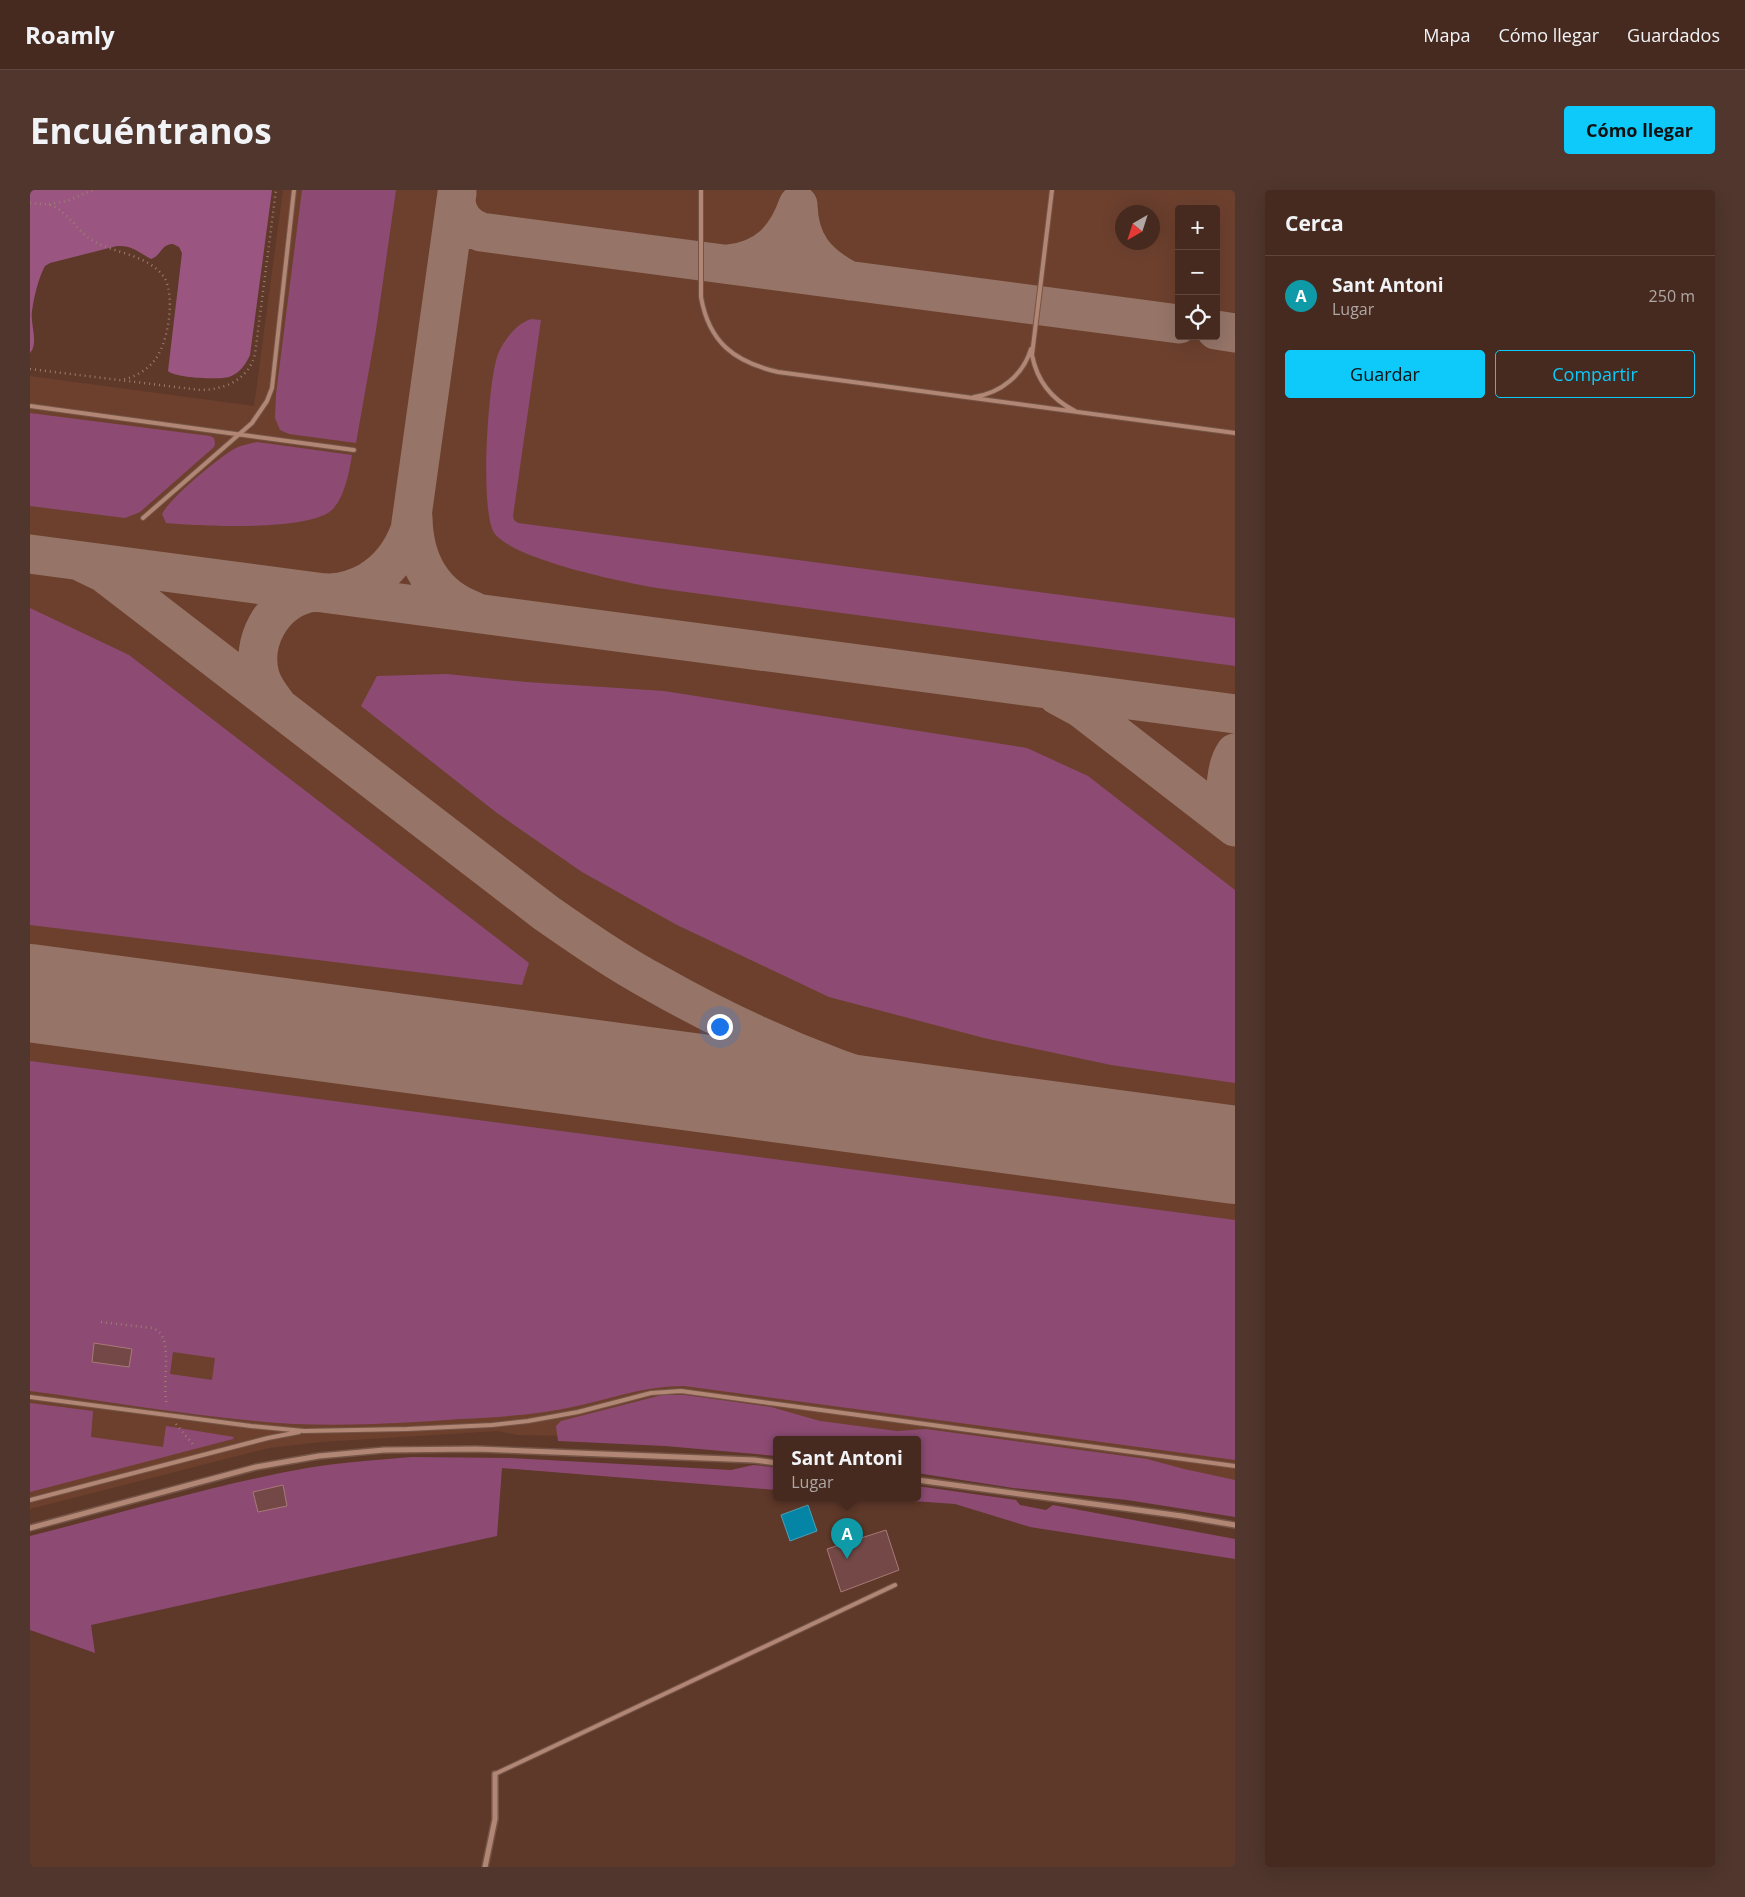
<!DOCTYPE html>
<html lang="es">
<head>
<meta charset="utf-8">
<style>
  :root { --surface:#462a1f; --page:#50362c; --text:#f1f3f6; --muted:#b0a7a4; --line:#5e463d; --accent:#0dcafa }
  body { margin:0; font-family:"Open Sans",sans-serif; background:var(--page); color:var(--text) }
  .controls { position:absolute; right:15px; top:15px; display:grid; overflow:hidden; border-radius:5px; box-shadow:0 5px 20px #0002 }
  .controls button { width:45px; height:45px; display:grid; place-items:center; padding:0; border:0; border-bottom:1px solid var(--line); background:var(--surface); color:var(--text); font:25px sans-serif }
  .compass { position:absolute; left:1085px; top:15px; width:45px; height:45px; border-radius:50%; background:var(--surface); box-shadow:0 5px 20px #0002; rotate:219deg }
  .you { position:absolute; left:689px; top:836px; width:18px; height:18px; margin:-12px; border:4px solid #fff; border-radius:50%; background:#1a73e8; box-shadow:0 0 0 8px #1a73e833 }
  .badge { display:grid; place-items:center; width:32px; height:32px; border-radius:50%; background:var(--accent); color:#fff; font-size:16px; font-weight:700 }
  .pin { position:absolute; translate:-50% -41px; filter:drop-shadow(0 1px 2px #0008) }
  .pin::after { content:''; position:absolute; top:26px; width:18px; height:15px; background:inherit; clip-path:polygon(0 0,100% 0,50% 100%) }
  .popup { position:absolute; left:743px; top:1246px; width:148px; height:65px; box-sizing:border-box; display:grid; place-content:center; border-radius:5px; background:var(--surface); filter:drop-shadow(0 1px 4px #0005); font-size:16px; white-space:nowrap; color:var(--muted) }
  .popup b { font-size:19px; color:var(--text) }
  .popup::after { content:''; position:absolute; left:50%; top:100%; margin-left:-10px; border:10px solid transparent; border-top-color:var(--surface) }
  .list { margin:0; padding:0; list-style:none }
  h2 { display:flex; justify-content:space-between; align-items:center; height:65px; margin:0; padding:0 20px; font-size:21px }
  h2 small { font-size:16px; font-weight:400; color:var(--muted) }
  .list li { display:grid; grid-template-columns:32px 1fr auto; gap:15px; align-items:center; box-sizing:border-box; height:80px; padding:0 20px; border-top:1px solid var(--line) }
  .list b { display:block; font-size:19px; white-space:nowrap }
  .list p { margin:0; font-size:16px; white-space:nowrap; color:var(--muted) }
  .list em { font-size:16px; font-style:normal; color:var(--muted) }
  .actions { display:flex; gap:10px; padding:15px 20px }
  .actions a { flex:1; padding:11px 0; border:1px solid var(--accent); border-radius:5px; text-align:center; font-size:18px; color:var(--accent) }
  .actions .main { background:var(--accent); color:#111 }
  .icon { flex:none; width:28px; height:28px; fill:none; stroke:currentColor; stroke-width:2; stroke-linecap:round; stroke-linejoin:round }
  .map { position:relative; flex:none; width:1205px; height:1677px; overflow:hidden; border-radius:5px }
  header { display:flex; align-items:center; gap:30px; box-sizing:border-box; height:70px; padding:0 25px; background:var(--surface); border-bottom:1px solid var(--line) }
  header strong { font-size:24px }
  nav { display:flex; gap:28px; margin-inline-start:auto; font-size:18px }
  .intro { display:flex; align-items:center; justify-content:space-between; box-sizing:border-box; height:120px; padding:0 30px }
  h1 { margin:0; font-size:35px }
  .button { padding:12px 22px; border-radius:5px; background:var(--accent); color:#111; font-size:18px; font-weight:700 }
  main { display:flex; gap:30px; padding:0 30px }
  aside { flex:1; background:var(--surface); border-radius:5px; box-shadow:0 5px 20px #0002 }
  .map>svg:first-child { display:block }
</style>
</head>
<body>
<header>
<strong>Roamly</strong>
<nav><a>Mapa</a><a>Cómo llegar</a><a>Guardados</a></nav>
</header>
<div class="intro"><h1>Encuéntranos</h1><a class="button">Cómo llegar</a></div>
<main>
<div class="map">
<svg width="1205" height="1677" viewBox="0 0 1205 1677">
  <rect width="100%" height="100%" fill="#5e3829"/>
  <!-- built -->
  <path fill="#6d402e" fill-rule="evenodd" d="M 253,0 L 1205,0 L 1205,1322 L 887,1250 L 747,1250 L 488,1245 L 468,1241 L 291,1252 L 239,1258 L 0,1319 L 0,186 L 224,216 ZM 1149,19 L 1186,19 L 1186,146 L 1149,146 ZM 1092,22 L 1122,22 L 1122,52 L 1092,52 Z"/>
  <!-- green -->
  <path fill="#8d4b74" fill-rule="evenodd" d="M 272,0 L 366,0 L 346,140 L 326,253 L 259,244 L 250,240 L 245,228 L 246,204 Z
    M 501,129 L 511,130 L 483,326 L 484,330 L 488,333 L 1205,428 L 1205,476 L 627,398 C 593,392 486,370 465,344 C 449,324 458,190 468,164 C 474,150 486,134 501,129 Z
    M 0,223 L 180,246 L 184,248 L 185,254 L 184,257 L 110,322 L 95,328 L 0,316 Z
    M 227,252 L 322,265 C 319,283 315,305 303,319 C 281,342 168,336 136,333 L 132,324 C 140,308 187,269 204,259 C 211,255 219,254 227,252 Z
    M 0,418 L 99,465 L 499,773 L 492,795 L 0,735 Z
    M 417,484 L 496,492 L 634,501 L 997,558 L 1058,586 L 1205,700 L 1205,893 L 1081,875 L 954,848 L 799,807 L 647,735 L 552,682 L 467,623 L 331,516 L 347,486 Z
    M 0,871 L 1205,1030 L 1205,1270 L 654,1196 C 614,1196 584,1208 547,1216 C 509,1225 468,1227 430,1229 C 362,1234 293,1238 225,1231 C 150,1224 75,1211 0,1201 ZM 143,1162 L 185,1168 L 182,1190 L 140,1184 Z
    M 632,1205 L 655,1205 L 741,1217 L 790,1231 L 867,1241 L 896,1239 L 1117,1269 L 1154,1279 L 1205,1290 L 1205,1327 L 1097,1310 L 983,1298 L 887,1283 L 887,1250 L 747,1250 L 747,1266 L 635,1256 L 528,1251 L 526,1236 L 531,1231 Z
    M 0,1213 L 63,1221 L 61,1247 L 133,1257 L 136,1236 L 204,1247 L 203,1249 L 0,1302 Z
    M 382,1267 L 480,1268 L 701,1280 L 723,1275 L 743,1277 L 743,1284 L 747,1284 L 747,1300 L 472,1278 L 467,1346 L 61,1435 L 65,1463 L 0,1440 L 0,1346 C 92,1323 183,1295 277,1278 C 312,1272 347,1270 382,1267 Z
    M 887,1296 L 986,1310 L 990,1315 L 1016,1320 L 1023,1315 L 1205,1349 L 1205,1369 L 1000,1337 L 925,1314 L 841,1308 L 887,1308 Z"/>
  <!-- forest -->
  <path fill="#9a5680" d="M 0,0 L 242,0 L 220,165 C 216,174 210,183 199,187 C 189,190 145,188 138,181 L 152,63 L 149,57 L 143,54 C 131,54 131,66 121,69 C 108,62 102,55 87,56 L 20,73 L 15,76 C 8,89 4,107 2,121 C 0,134 9,153 0,163 Z"/>
  <!-- water -->
  <path fill="#0585a6" stroke="#4da0b4" d="M 778,1315 L 787,1341 L 760,1351 L 751,1325 Z"/>
  <g fill="none" stroke-linecap="round" stroke-linejoin="round">
    <!-- taxiway -->
    <path stroke="#967568" stroke-width="39" d="M 426,11 C 427,26 436,37 451,42 L 1149,134
      M 699,74 C 736,70 756,49 768,15 C 769,53 786,74 820,91
      M 1186,140 L 1205,143
      M 383,328 C 384,371 402,406 444,421
      M 0,364 L 1205,524
      M 49,371 L 74,383 L 516,723 C 552,748 588,773 627,794 C 710,841 798,879 890,906 C 992,936 1100,948 1205,964
      M 1027,505 L 1051,518 L 1205,637
      M 247,515 C 240,506 233,497 230,486 C 221,452 241,414 275,404 C 283,401 293,403 301,403 C 314,402 327,398 338,392 C 359,380 372,362 380,340 L 427,3
      M 1205,563 C 1196,576 1194,603 1198,618 C 1199,622 1203,627 1205,632"/>
    <!-- runway -->
    <path stroke="#967568" stroke-width="98" d="M 0,803 L 1205,965"/>
  </g>
  <!-- building -->
  <path fill="#734846" stroke="#a87976" d="M 64,1153 L 102,1159 L 99,1177 L 62,1172 Z
    M 253,1295 L 257,1316 L 228,1322 L 223,1302 Z
    M 856,1340 L 869,1380 L 811,1402 L 797,1359 Z"/>
  <g fill="none" stroke-linecap="round" stroke-linejoin="round">
    <defs>
      <path id="service" d="M 671,0 L 671,107 C 679,153 705,172 748,182 L 1205,243
        M 1022,0 L 1002,165 C 1007,191 1021,209 1045,221
        M 944,207 C 971,203 993,185 1001,159
        M 0,216 L 324,260
        M 113,328 L 222,233 L 237,211 L 242,198 L 264,0
        M 0,1207 L 221,1236 L 274,1241 L 377,1239 L 462,1235 L 498,1231 L 548,1222 L 621,1203 L 651,1201 L 1205,1276
        M 0,1310 L 238,1248 L 269,1242
        M 465,1584 L 865,1395"/>
      <path id="minor" d="M 887,1290 L 1152,1326 L 1205,1335
        M 0,1338 L 226,1277 L 289,1266 L 354,1260 L 446,1259 L 724,1270 L 747,1273
        M 455,1677 L 465,1629 L 465,1584"/>
    </defs>
    <!-- service casing -->
    <use href="#service" stroke="#745447" stroke-width="6"/>
    <!-- minor casing -->
    <use href="#minor" stroke="#745447" stroke-width="8"/>
    <!-- path -->
    <path stroke="#9d7d71" stroke-width="2.5" stroke-dasharray="1 4" stroke-linecap="butt" d="M 0,13 C 7,14 16,13 23,16 C 38,23 47,40 60,49 C 83,64 116,63 134,87 C 146,106 138,155 124,171 C 116,181 103,188 91,190
      M 19,14 L 37,11 L 63,0
      M 0,179 L 170,200 C 195,200 219,189 225,164 L 246,0
      M 71,1132 L 122,1138 C 128,1140 131,1143 133,1148 C 140,1165 132,1196 137,1216
      M 146,1234 L 165,1257"/>
    <!-- service -->
    <use href="#service" stroke="#b18674" stroke-width="4"/>
    <!-- minor -->
    <use href="#minor" stroke="#b18674" stroke-width="5"/>
  </g>
</svg>
<div class="controls">
<button>+</button>
<button>−</button>
<button><svg class="icon" aria-label="locate" viewBox="0 0 24 24"><circle cx="12" cy="12" r="6"/><path d="M12 2v4M12 18v4M2 12h4M18 12h4"/></svg></button>
</div>
<svg class="compass" viewBox="-18 -18 36 36"><path d="M0-13l5 13h-10z" fill="#e53935"/><path d="M0 13l5-13h-10z" fill="#b0a7a4"/></svg>
<div class="you"></div>
<div class="pin badge" style="left:817px;top:1369px;background:#0f9aa8">A</div>
<div class="popup"><b>Sant Antoni</b>Lugar</div>
</div>
<aside>
<h2>Cerca<small></small></h2>
<ul class="list">
<li><span class="badge" style="background:#0f9aa8">A</span><div><b>Sant Antoni</b><p>Lugar</p></div><em>250 m</em></li>
</ul>
<div class="actions"><a class="main">Guardar</a><a>Compartir</a></div>
</aside>
</main>
</body>
</html>
